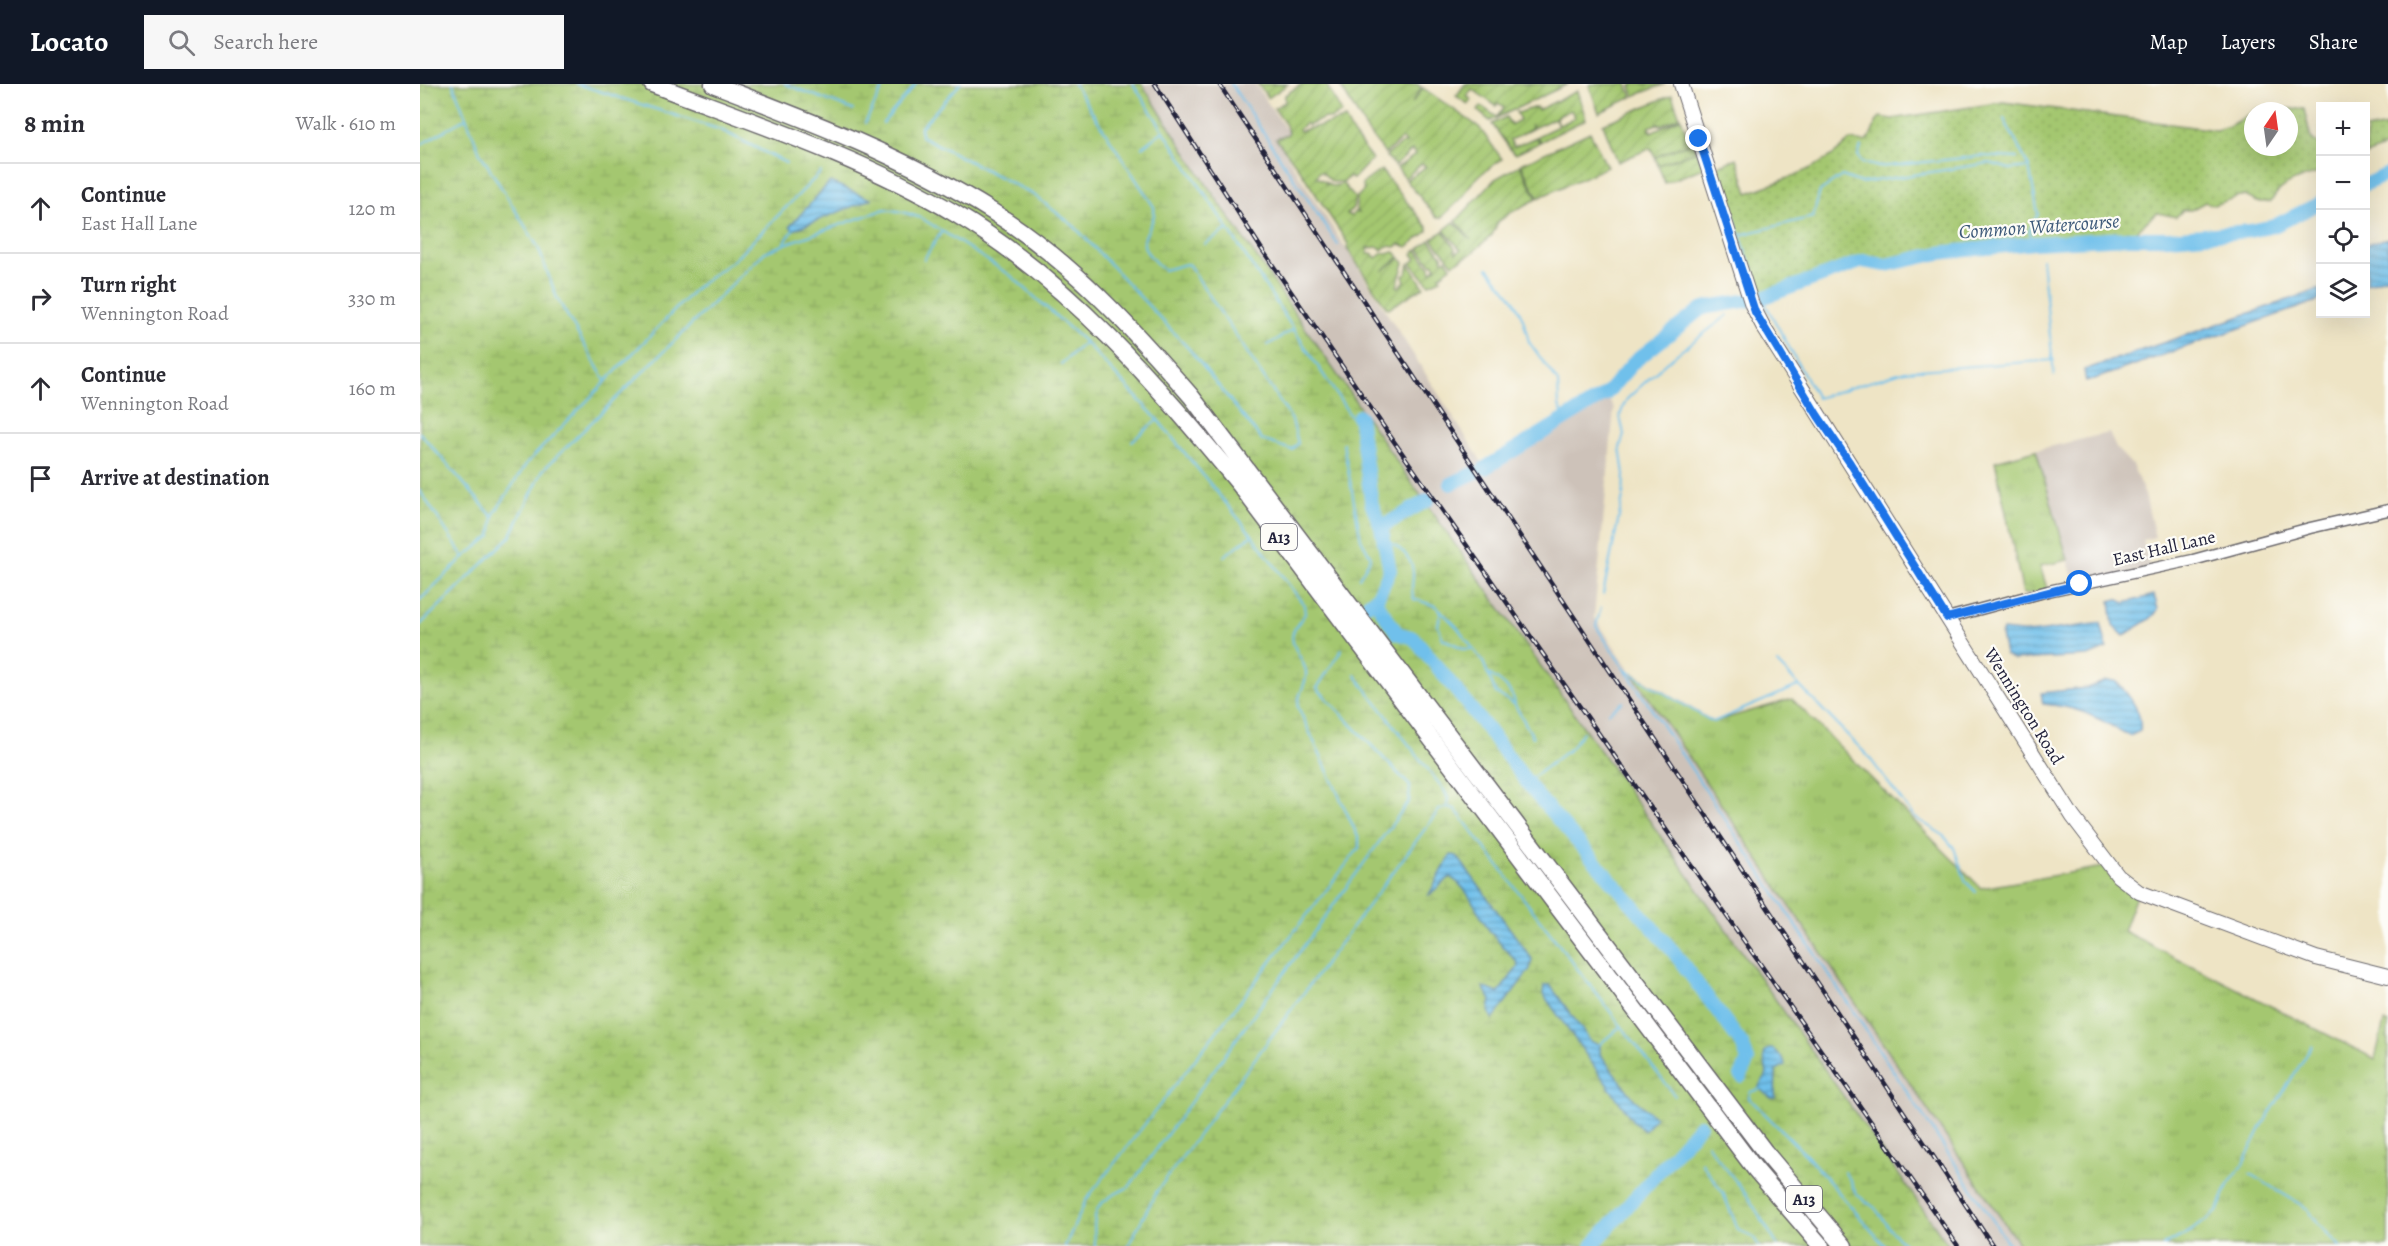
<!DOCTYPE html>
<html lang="en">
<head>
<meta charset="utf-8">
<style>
  :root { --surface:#fff; --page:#f7f7f7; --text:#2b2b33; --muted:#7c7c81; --line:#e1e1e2; --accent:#111827 }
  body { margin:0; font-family:Alegreya,serif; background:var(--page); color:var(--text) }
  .controls { position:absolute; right:18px; top:18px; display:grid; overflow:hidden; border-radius:0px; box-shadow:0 6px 24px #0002 }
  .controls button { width:54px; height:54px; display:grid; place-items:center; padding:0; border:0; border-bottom:2px solid var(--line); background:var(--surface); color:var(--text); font:30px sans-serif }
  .compass { position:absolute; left:1824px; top:18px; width:54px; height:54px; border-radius:50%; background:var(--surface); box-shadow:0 6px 24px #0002; rotate:13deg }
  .stop { position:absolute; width:18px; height:18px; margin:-14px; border:4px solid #1a73e8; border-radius:50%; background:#fff }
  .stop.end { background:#1a73e8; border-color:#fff; box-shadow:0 2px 6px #0008 }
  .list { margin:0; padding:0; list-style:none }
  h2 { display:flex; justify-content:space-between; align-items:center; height:78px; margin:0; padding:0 24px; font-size:26px }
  h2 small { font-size:20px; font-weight:400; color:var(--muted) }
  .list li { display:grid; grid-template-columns:39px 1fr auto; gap:18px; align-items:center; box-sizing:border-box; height:90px; padding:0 24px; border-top:2px solid var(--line) }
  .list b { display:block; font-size:22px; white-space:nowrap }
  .list p { margin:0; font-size:20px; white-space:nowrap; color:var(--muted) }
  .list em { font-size:20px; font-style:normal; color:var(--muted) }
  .icon { flex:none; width:33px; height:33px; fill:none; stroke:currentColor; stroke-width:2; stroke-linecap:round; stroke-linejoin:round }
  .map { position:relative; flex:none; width:1968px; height:1162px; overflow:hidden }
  header { display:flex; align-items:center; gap:36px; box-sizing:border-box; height:84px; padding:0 30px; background:var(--accent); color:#fff }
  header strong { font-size:28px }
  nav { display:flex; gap:33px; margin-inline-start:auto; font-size:21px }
  .search { width:420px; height:54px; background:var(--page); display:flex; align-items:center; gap:15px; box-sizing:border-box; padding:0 21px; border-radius:0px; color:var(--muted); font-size:22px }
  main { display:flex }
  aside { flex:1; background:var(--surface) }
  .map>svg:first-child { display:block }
</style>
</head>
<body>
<header>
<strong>Locato</strong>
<div class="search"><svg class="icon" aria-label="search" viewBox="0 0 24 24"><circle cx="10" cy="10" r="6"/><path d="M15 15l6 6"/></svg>Search here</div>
<nav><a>Map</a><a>Layers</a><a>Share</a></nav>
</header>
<main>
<aside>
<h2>8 min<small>Walk · 610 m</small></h2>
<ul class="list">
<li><svg class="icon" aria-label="ahead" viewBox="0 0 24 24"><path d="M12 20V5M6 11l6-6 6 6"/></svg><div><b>Continue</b><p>East Hall Lane</p></div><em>120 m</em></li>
<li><svg class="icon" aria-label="right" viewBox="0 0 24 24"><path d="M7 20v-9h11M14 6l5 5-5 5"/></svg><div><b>Turn right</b><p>Wennington Road</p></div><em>330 m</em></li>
<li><svg class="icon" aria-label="ahead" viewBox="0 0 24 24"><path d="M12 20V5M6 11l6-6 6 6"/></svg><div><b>Continue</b><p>Wennington Road</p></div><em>160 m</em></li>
<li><svg class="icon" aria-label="arrive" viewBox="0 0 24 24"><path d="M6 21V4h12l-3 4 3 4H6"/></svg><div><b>Arrive at destination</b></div></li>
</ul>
</aside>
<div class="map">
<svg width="1968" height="1162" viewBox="0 0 1968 1162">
  <defs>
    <pattern id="grass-tufts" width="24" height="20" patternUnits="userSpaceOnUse" patternTransform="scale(1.5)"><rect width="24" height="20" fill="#a4c770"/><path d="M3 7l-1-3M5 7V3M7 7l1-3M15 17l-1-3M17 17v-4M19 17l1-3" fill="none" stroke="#8dab62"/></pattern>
    <pattern id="wetland-marsh" width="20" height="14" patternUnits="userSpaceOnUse" patternTransform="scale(1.5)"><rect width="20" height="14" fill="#a4c770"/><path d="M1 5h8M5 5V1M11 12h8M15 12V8" fill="none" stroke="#8dab62"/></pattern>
    <pattern id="park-dots" width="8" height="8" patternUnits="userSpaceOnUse" patternTransform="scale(1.5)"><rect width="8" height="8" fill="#a4c770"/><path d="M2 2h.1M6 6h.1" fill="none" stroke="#8dab62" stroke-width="1.8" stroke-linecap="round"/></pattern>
    <pattern id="garden-furrows" width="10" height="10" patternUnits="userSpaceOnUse" patternTransform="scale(1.5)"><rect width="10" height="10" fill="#a4c770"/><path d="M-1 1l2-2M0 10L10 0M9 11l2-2" fill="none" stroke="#8dab62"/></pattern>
    <pattern id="water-rules" width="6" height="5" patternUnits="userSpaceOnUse" patternTransform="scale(1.5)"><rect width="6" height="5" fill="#6fc0eb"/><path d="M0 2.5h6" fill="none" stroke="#5b9cc0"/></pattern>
  </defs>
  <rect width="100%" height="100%" fill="#fdfcf7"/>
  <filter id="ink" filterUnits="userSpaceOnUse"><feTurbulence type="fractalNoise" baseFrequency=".0167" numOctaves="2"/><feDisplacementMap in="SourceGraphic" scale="12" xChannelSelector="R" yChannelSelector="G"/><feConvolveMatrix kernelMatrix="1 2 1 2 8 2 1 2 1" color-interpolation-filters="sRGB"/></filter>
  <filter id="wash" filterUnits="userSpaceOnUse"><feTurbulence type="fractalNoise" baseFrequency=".008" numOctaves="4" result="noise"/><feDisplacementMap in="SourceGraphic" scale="24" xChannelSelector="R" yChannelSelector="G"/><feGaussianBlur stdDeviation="1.35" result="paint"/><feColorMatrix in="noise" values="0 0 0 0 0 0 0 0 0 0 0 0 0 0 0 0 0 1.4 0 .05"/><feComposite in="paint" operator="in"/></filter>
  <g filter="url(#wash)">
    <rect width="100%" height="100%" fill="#eee4c5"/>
    <!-- industrial -->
    <path fill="#cdc2b9" d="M 722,0 L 835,0 L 869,50 L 856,55 L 1065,383 L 1186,310 L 1194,325 L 1174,533 L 1600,1162 L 1529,1162 L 982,385 L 787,101 Z
      M 1689,349 L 1696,364 L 1712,381 L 1725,411 L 1735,453 L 1723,456 L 1730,485 L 1655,501 L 1616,366 Z"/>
    <!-- grass -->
    <path fill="url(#grass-tufts)" stroke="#637456" stroke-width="1.5" d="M 1274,57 L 1277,67 L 1238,81 L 1235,73 Z
      M 1616,366 L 1648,476 L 1620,482 L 1628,507 L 1603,510 L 1575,377 Z
      M 1212,589 L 1293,638 L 1372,615 L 1561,804 L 1683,783 L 1699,803 L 1716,812 L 1703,847 L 1955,975 L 1964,938 L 1968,940 L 1968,1162 L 1600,1162 Z"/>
    <!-- wetland -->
    <path fill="url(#wetland-marsh)" stroke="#637456" stroke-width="1.5" d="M 0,0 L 722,0 L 787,101 L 982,385 L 1529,1162 L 0,1162 Z"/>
    <!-- park -->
    <path fill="url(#park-dots)" stroke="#637456" stroke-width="1.5" d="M 1583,18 L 1796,46 L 1809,42 L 1833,28 L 1833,63 L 1869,63 L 1869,27 L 1834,27 L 1839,24 L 1884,25 L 1891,54 L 1897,59 L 1900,59 L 1900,88 C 1882,95 1860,98 1851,118 L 1837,118 L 1825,112 L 1819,112 L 1794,121 L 1785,118 L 1771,126 L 1763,126 L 1756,133 L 1738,129 C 1727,135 1719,146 1708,154 L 1547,166 L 1482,176 L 1466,181 L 1443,177 L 1340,218 L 1296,83 L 1317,74 L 1328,109 C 1364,95 1403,85 1430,56 L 1445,58 C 1455,51 1452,41 1460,33 L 1472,35 Z
      M 1968,42 L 1968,62 L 1946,71 L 1946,46 Z"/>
    <!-- garden -->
    <path fill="url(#garden-furrows)" stroke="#637456" stroke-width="1.5" fill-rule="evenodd" d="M 838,0 L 868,0 L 848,14 Z
      M 882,0 L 906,0 L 922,29 L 911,35 L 904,34 L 888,42 L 886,39 L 879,45 L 880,47 L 925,35 L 933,50 L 952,75 L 933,95 L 929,93 L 923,98 L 912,98 L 902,88 L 899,88 L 896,93 L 906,98 L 906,101 L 908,99 L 911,102 L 923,100 L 935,114 L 933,124 L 927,130 L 932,132 L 934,128 L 939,129 L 936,125 L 937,113 L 944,106 L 942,100 L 961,86 L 1008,144 L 1008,147 L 987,163 L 980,160 L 976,163 L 967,162 L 962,166 L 959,163 L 947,164 L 948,170 L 952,169 L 956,174 L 963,169 L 975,168 L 979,173 L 962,187 L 980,174 L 984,179 L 977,202 L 979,203 L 985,197 L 983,192 L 987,189 L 989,180 L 1004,203 L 969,224 L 966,223 L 932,172 L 927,165 L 928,160 L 880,86 L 856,55 L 868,50 L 866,41 L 854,24 L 865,18 L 865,11 Z
      M 919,0 L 997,0 L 1002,4 L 992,19 L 1003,4 L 1059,43 L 1082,75 L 1061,90 L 1051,100 L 1043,113 L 1021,134 L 1017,134 L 986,96 L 1006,83 L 1002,80 L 985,94 L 977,84 L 995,71 L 992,66 L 975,82 L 966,72 L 981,60 L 986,59 L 982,55 L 965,70 L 948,48 Z
      M 1045,0 L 1148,0 L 1070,37 L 1058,27 L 1061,22 L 1077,33 L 1084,23 L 1078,19 L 1076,22 L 1052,5 L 1047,12 L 1052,16 L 1048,20 L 1036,12 Z
      M 1172,0 L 1207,0 L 1212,13 L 1179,29 L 1169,1 Z
      M 1213,0 L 1245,0 L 1214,12 L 1211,2 Z
      M 1157,7 L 1166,35 L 1120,58 L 1117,52 L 1138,42 L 1135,34 L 1113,44 L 1110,40 L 1112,45 L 1090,56 L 1094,63 L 1116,53 L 1119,59 L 1096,70 L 1093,69 L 1072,40 L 1086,33 L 1091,41 L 1100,36 L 1096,28 L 1098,29 L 1116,23 L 1118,26 ZM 1151,26 L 1155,34 L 1139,41 L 1136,33 Z
      M 1252,11 L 1260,33 L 1241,41 L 1237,40 L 1229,43 L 1231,48 L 1261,34 L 1266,48 L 1270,46 L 1274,57 L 1235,73 L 1231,64 L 1198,78 L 1183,40 Z
      M 1170,48 L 1187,83 L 1118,114 L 1101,80 Z
      M 1277,67 L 1283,84 L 1245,99 L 1238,81 Z
      M 1100,81 L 1117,115 L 1092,128 L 1078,138 L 1072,151 L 1051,170 L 1033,180 L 1012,155 L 1023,147 L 1034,162 L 1036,169 L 1041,166 L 1024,146 L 1034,138 L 1051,156 L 1036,137 L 1075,95 Z
      M 1010,156 L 1022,172 L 1023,177 L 1026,175 L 1031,183 L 1019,192 L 1021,195 L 1009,200 L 991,179 L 996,175 L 992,170 L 997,166 L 1010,183 L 1011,188 L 1016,183 L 1013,179 L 1011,180 L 999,165 Z"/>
    <!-- water -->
    <path fill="url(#water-rules)" stroke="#487193" stroke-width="1.5" d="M 410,98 L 451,115 L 373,146 L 370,142 Z
      M 1968,154 L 1968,193 L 1946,200 L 1946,160 Z
      M 1900,205 L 1900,216 L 1666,298 L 1664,286 Z
      M 1734,511 L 1738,525 C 1733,537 1714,543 1704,552 L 1693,541 L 1690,517 L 1697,515 L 1705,519 Z
      M 1681,539 L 1687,564 L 1668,572 L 1593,576 L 1585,570 L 1581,551 L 1583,546 L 1610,549 Z
      M 1686,597 L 1695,597 C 1708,609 1723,628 1720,647 L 1710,652 C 1677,634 1662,623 1623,620 L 1621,609 L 1668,604 Z
      M 1031,771 L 1037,772 L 1112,875 L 1110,885 L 1073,935 L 1069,927 L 1071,916 L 1063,903 L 1078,909 L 1098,883 L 1097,878 C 1088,867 1077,857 1069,846 C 1057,828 1049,804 1030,793 L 1008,812 Z
      M 1124,901 L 1130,901 L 1171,958 L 1180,960 L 1180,970 L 1214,1015 L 1235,1033 L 1224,1047 L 1213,1037 L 1123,910 Z
      M 1352,964 L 1364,976 L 1365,981 L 1356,986 L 1355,1014 L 1351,1014 L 1340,1005 L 1339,1002 L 1347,990 L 1344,973 L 1345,967 Z"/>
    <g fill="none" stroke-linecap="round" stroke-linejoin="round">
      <!-- stream -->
      <path stroke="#6fc0eb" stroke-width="2" d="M 33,0 L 60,69 L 118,163 L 137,214 L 186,298
        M 157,0 L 301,46 L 366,79
        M 365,0 L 433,26
        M 540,0 L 501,43 L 501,52 L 614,111 L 654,142 L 769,265 L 842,356 L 872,366 L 878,359 L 872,336 L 769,181 L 766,180 L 744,186 C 738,182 734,177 730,172 C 713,153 737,144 734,123 L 654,0
        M 713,0 L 941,348
        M 811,0 L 918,161
        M 1584,35 L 1609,83 L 1618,130 L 1609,147 L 1614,159
        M 445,39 L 465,0
        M 463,39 L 496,0
        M 0,61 L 46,34
        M 722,63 L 743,47
        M 1441,63 L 1438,71 L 1441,78 L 1459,83 L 1561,72 L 1597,74
        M 1609,83 L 1590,85 L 1569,79 L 1441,99 L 1422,92 L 1400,107 L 1393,133 L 1320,151 L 1342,214 L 1397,314 L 1485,287 L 1634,276
        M 1307,112 L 1320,151
        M 522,147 L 590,191 L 665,258 L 737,335 L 832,451 L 884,521 L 885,530 C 868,552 869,553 882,577 C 884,582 887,585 886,591 C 886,602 878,607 878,623 L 939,755 L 939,764 L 666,1116 L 645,1162
        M 365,160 L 465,125 L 483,128 L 501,134 L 522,147 L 504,175
        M 785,160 L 808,145
        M 1622,175 L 1634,291
        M 1068,184 L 1094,216 L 1103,235 L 1109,258 L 1138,298 L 1139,322 L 1145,335
        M 848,261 L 874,245
        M 641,280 L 665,258
        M 0,349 L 73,433
        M 712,357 L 737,336
        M 923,359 L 941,455 L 951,473 L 939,494
        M 0,407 L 43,472
        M 963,453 C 977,463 993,471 993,490 C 993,500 990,506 994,515 L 1016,522 L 1037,543 L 1063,578 L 1076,609 L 1095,621 L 1113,653
        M 804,472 L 831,452
        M 1183,510 L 1203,413 L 1204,390 L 1200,364 L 1204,350 L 1200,333 L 1203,323 L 1207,315 L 1249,276 L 1308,231
        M 0,516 L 44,473 L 71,452 L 74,430 L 107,379 L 278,202 L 315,175 L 401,88
        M 1181,523 L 1176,542 L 1590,1162
        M 1021,526 L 1018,541 L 1023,555 L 1045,565 L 1051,565
        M 0,541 L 90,453 L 123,386 L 345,168 L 363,161 L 373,146
        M 1357,579 L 1448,672 L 1494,733 L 1523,751 L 1534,764 L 1546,798 L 1556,808
        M 1204,585 L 1293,638 L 1378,602
        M 1067,589 C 1079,596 1094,606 1095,621
        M 1188,629 L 1203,618
        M 1107,698 L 1151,664 L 1163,648
        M 1027,723 L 1035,725 L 1255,1012
        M 1180,960 L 1201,942
        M 1340,1005 L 1330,1008 L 1329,1014 L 1387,1072 L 1465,1162
        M 1287,1060 L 1328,1113 L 1358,1162
        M 1281,1078 L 1303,1109 L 1318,1145 L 1334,1154 L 1339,1162
        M 1424,1088 L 1430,1096 L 1436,1110 L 1455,1124 L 1473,1149 L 1487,1162
        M 1830,1090 L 1888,1125 L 1898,1140 L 1920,1162
        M 675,1162 C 673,1124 673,1120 709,1103 L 989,717 L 990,702 L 897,604 L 922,565
        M 708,1162 L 737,1107 L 1019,726 L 1027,723 L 1028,714 L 1024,706 L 935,591
        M 1743,1162 L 1773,1146 L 1797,1128 L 1808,1101 L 1823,1080 L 1843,1040 L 1892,962"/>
      <!-- river -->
      <path stroke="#6fc0eb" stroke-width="14" d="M 1946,100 L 1968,90
        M 939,332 L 952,421 L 961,443 L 970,486 L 958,512 L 948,520
        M 1065,384 L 1186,310 L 1214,278 L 1281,225 L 1288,223 L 1342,214 L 1443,177 L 1466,181 L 1519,169 L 1547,166 L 1614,159 L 1708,154 L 1749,154 L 1830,147 L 1854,142 L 1900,119
        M 1031,400 L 1054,389
        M 961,443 L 1008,416
        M 954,515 L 977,549 L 994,554 L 1068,646 L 1115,709 L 1253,867 L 1322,960 L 1328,976 L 1321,992
        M 1172,1162 L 1280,1041"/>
    </g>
  </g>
  <g filter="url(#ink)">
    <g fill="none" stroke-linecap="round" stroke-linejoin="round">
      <defs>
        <path id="minor" d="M 1527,534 L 1628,507 L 1773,476 L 1890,444 L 1968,426"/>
        <path id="major" d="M 1261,0 L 1332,221 L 1344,244 L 1653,733 L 1698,792 L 1719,808 L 1896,874 L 1968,892"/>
        <path id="highway" d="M 232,0 C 335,39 440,73 536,130 C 650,198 736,300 820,401 L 1335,1085 L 1401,1162
          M 293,0 C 388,36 486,73 573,128 C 650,176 712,244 771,312 L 1345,1068 L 1424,1162"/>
      </defs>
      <!-- minor casing -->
      <use href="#minor" stroke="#69666b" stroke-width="13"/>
      <!-- major casing -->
      <use href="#major" stroke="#69666b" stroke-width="16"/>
      <!-- highway casing -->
      <use href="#highway" stroke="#69666b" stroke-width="19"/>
      <!-- minor -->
      <use href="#minor" stroke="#fff" stroke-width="10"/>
      <!-- major -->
      <use href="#major" stroke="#fff" stroke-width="14"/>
      <!-- highway -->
      <use href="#highway" stroke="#fff" stroke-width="16"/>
      <defs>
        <path id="rail" d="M 735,0 L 841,164 L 968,349 L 1538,1162
          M 799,0 L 1573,1162"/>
      </defs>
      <!-- rail casing -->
      <use href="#rail" stroke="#22223b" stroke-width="4.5"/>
      <!-- rail -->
      <use href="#rail" stroke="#fdfcf7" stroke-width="2" stroke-dasharray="7" stroke-linecap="butt"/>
    </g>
  </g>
  <g fill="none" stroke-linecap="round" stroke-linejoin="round" filter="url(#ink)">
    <!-- route -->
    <path stroke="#1a73e8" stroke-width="8" d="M 1279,55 L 1335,228 L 1398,332 L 1430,379 L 1527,534 L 1660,500"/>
  </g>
  <g text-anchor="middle" stroke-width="4.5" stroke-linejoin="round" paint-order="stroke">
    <!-- shield labels -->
    <g fill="#fdfcf7" stroke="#646373" stroke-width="1.5">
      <rect x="841" y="440" width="36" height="26" rx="4.5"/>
      <rect x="1366" y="1102" width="36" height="26" rx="4.5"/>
    </g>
    <g font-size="16" font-weight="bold" fill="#22223b">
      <text x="859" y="459">A13</text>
      <text x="1384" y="1121">A13</text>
    </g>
    <!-- street labels -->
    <g font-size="18" fill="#22223b" stroke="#fdfcf7">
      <text transform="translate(1744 464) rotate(-13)" y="6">East Hall Lane</text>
      <text transform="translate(1604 622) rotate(58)" y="6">Wennington Road</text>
    </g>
    <!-- water labels -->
    <g font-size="20" font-style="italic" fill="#3d5979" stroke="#fdfcf7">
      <text transform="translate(1619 142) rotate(-4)" y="7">Common Watercourse</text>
    </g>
  </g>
</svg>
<div class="controls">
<button>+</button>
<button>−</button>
<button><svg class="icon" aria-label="locate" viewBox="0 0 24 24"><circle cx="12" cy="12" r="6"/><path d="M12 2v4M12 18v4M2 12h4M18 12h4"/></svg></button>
<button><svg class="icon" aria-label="layers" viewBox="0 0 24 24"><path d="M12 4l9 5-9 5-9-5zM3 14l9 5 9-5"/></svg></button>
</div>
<svg class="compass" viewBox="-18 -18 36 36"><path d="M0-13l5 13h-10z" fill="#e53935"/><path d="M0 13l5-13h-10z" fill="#7c7c81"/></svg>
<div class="stop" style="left:1660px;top:500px"></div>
<div class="stop end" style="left:1279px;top:55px"></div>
</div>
</main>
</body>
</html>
